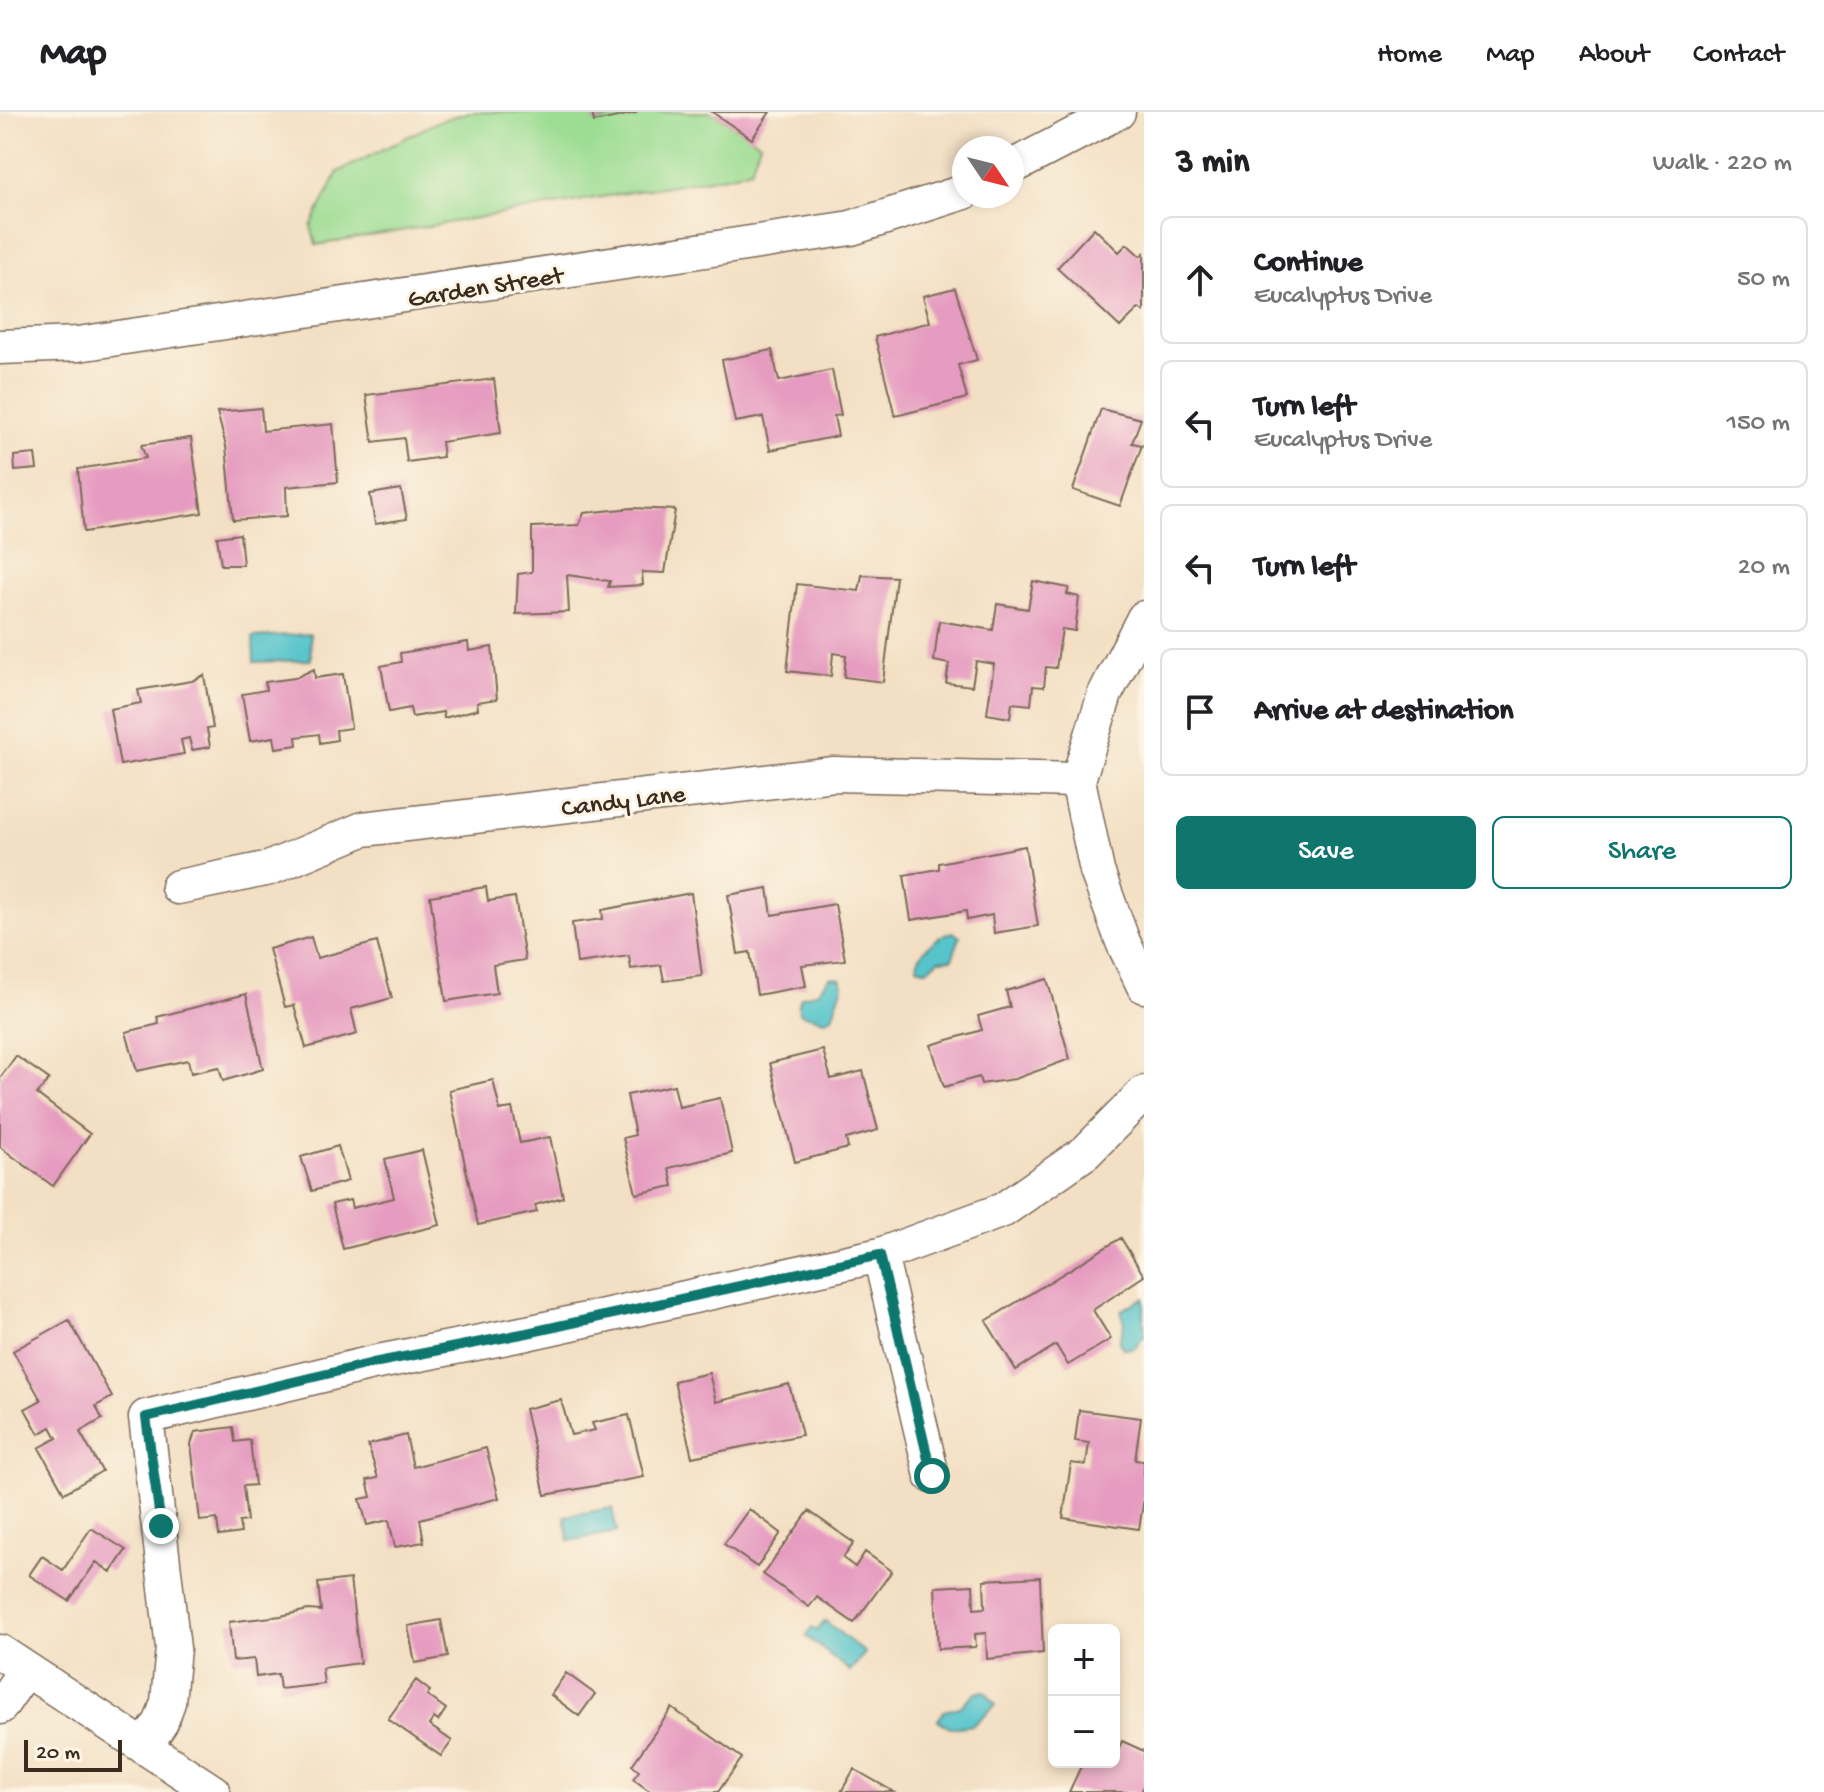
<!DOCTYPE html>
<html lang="en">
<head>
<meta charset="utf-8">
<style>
  :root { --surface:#fff; --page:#f6f6f6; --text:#202124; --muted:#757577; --line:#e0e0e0; --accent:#0f766e }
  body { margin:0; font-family:"Gochi Hand",sans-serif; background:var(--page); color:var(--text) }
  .controls { position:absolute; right:24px; bottom:24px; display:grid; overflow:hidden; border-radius:12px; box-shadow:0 4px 12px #0003 }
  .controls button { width:72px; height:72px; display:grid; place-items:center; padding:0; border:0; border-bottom:2px solid var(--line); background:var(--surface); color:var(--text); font:40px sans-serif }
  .compass { position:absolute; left:952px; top:24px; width:72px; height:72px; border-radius:50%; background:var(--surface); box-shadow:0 4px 12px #0003; rotate:125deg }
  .scale { position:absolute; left:24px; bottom:20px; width:98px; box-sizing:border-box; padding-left:8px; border:4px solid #3b2a1e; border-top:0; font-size:22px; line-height:28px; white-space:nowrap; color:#3b2a1e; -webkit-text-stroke:6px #fcf5e5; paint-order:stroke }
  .stop { position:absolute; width:24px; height:24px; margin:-18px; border:6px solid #0f766e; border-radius:50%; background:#fff }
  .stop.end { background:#0f766e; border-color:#fff; box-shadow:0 2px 8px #0008 }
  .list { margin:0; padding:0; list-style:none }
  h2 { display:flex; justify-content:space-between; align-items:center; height:104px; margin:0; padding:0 32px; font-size:34px }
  h2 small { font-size:26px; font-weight:400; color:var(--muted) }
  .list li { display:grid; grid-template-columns:52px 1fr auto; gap:24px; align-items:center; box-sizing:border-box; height:128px; margin:0 16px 16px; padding:0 16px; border:2px solid var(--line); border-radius:12px }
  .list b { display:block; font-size:30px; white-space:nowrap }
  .list p { margin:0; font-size:26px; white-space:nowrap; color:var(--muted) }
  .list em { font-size:26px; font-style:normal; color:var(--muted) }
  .actions { display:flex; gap:16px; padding:24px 32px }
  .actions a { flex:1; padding:18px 0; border:2px solid var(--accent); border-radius:12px; text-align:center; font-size:28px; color:var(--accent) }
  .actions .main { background:var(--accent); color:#fff }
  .icon { flex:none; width:44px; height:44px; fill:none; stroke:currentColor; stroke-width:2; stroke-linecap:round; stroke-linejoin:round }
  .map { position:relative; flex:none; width:1144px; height:1680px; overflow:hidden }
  header { display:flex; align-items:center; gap:48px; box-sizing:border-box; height:112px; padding:0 40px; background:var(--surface); border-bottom:2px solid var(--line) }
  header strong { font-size:38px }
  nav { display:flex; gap:44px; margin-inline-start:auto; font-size:28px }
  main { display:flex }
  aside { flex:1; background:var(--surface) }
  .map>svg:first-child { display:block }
</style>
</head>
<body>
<header>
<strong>Map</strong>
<nav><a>Home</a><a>Map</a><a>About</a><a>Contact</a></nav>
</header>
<main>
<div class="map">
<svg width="1144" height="1680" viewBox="0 0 1144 1680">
  <rect width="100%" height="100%" fill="#fcf5e5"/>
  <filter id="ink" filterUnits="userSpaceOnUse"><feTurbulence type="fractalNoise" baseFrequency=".0125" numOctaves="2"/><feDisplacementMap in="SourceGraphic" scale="16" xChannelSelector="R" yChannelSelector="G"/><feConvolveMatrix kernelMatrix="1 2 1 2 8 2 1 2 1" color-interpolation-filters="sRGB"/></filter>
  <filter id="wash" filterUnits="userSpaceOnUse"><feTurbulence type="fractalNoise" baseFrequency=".006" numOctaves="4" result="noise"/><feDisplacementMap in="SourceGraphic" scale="32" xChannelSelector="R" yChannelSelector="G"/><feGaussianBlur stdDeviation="1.8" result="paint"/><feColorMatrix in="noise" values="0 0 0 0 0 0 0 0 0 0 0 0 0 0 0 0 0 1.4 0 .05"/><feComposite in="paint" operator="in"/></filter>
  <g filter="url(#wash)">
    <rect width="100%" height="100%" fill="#f3dfc3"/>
    <!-- green -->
    <path fill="#9cdd93" stroke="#6c8458" stroke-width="2" d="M 468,0 L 592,0 L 595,10 L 643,0 L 712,0 L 760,31 L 751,57 L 732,63 L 316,133 L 311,114 L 338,60 L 437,10 Z"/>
    <!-- water -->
    <path fill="#56c4cb" stroke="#487774" stroke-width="2" d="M 310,522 L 311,548 L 254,550 L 253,525 Z
      M 953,820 L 960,825 L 952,847 L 939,848 L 927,858 L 917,855 C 917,840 939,823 953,820 Z
      M 830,865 L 840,866 L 843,873 L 832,905 L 825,908 L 801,902 L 798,895 L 801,885 L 817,880 Z
      M 1144,1186 L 1144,1224 L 1133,1237 L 1123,1236 L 1119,1230 L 1125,1211 L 1121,1198 Z
      M 612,1396 L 617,1420 L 569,1429 L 565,1404 Z
      M 825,1509 L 865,1541 L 850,1559 L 806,1524 L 812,1516 L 817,1519 Z
      M 985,1579 L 996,1593 L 973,1613 L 950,1616 L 938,1608 L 943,1599 L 960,1595 L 976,1580 Z"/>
    <g id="blocks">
      <!-- building -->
      <path fill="#e69cc0" d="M 592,0 L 635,0 L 636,1 L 594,10 Z
        M 712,0 L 770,0 L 752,27 Z
        M 1094,116 L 1119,140 L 1127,132 L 1140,144 L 1144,141 L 1144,200 L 1139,196 L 1120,215 L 1057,156 Z
        M 955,176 L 977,248 L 958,253 L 967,286 L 895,304 L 875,225 L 930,210 L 923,184 Z
        M 772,238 L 779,269 L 832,258 L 841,303 L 834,304 L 838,324 L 770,338 L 763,305 L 735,310 L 722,248 Z
        M 494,267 L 501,321 L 441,330 L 443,345 L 407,350 L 404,326 L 373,330 L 366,283 Z
        M 261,296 L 263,319 L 333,312 L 338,370 L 286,375 L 287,404 L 233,408 L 226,334 L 217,300 Z
        M 1101,297 L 1141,307 L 1132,331 L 1142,333 L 1120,394 L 1073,378 Z
        M 191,326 L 202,401 L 84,420 L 78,357 L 146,346 L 141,333 Z
        M 35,342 L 37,357 L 15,359 L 14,344 Z
        M 401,377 L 407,407 L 375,412 L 370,382 Z
        M 632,396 L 675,398 L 665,461 L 642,460 L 643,473 L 608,475 L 610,469 L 567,463 L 569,500 L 516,502 L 518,462 L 532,460 L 532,415 L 579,413 L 584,401 Z
        M 240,422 L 243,453 L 221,453 L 217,425 Z
        M 862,463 L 896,465 L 883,570 L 844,565 L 846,543 L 833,541 L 831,564 L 787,559 L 797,472 L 859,479 Z
        M 1033,469 L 1069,476 L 1067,482 L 1079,485 L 1075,519 L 1062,517 L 1056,556 L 1046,555 L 1044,575 L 1033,574 L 1031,593 L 1012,591 L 1010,606 L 987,602 L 994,552 L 976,549 L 972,574 L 946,571 L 949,552 L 934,549 L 939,509 L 993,518 L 997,492 L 1028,497 Z
        M 468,530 L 469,539 L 492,535 L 497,587 L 477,590 L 478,597 L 444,606 L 443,600 L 412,605 L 410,596 L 389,600 L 381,554 L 401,550 L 400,541 Z
        M 314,557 L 315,566 L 343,562 L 351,616 L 336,618 L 337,628 L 320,631 L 319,622 L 296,625 L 297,633 L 276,636 L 274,625 L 250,629 L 242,582 L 266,578 L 265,570 L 295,566 Z
        M 204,563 L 213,616 L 207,617 L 210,635 L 192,638 L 189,626 L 181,628 L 184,642 L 120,653 L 110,597 L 141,591 L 138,578 L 192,569 Z
        M 1025,734 L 1038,814 L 994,821 L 992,803 L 967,808 L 966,799 L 911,808 L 904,763 L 939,757 L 939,751 Z
        M 486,775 L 488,789 L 515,785 L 525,848 L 493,853 L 497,881 L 446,889 L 430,784 Z
        M 768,776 L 772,803 L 835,792 L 845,848 L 802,853 L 806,874 L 757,883 L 750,840 L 738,842 L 728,783 Z
        M 691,781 L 702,864 L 664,869 L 661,853 L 631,857 L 629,844 L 577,851 L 572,811 L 603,807 L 602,798 Z
        M 311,825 L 317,846 L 377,830 L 392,886 L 351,897 L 357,922 L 306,936 L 294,893 L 285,895 L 269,837 Z
        M 1047,867 L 1070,947 L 1015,967 L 981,972 L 979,965 L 944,975 L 931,933 L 982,918 L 978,904 L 1010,895 L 1006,879 Z
        M 246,882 L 263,957 L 223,969 L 219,955 L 191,961 L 188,948 L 137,959 L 126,920 L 159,912 L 157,905 Z
        M 823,938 L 831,967 L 863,959 L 878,1018 L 846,1027 L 848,1036 L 795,1050 L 770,951 Z
        M 16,944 L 49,967 L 37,982 L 90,1022 L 53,1074 L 0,1035 L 0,966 Z
        M 493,968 L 500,998 L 512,996 L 520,1031 L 550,1025 L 563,1085 L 535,1093 L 537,1100 L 478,1113 L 449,978 Z
        M 674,973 L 679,995 L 720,986 L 732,1041 L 669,1056 L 673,1074 L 636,1082 L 623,1026 L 635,1023 L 627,983 Z
        M 338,1034 L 348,1069 L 312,1079 L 301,1045 Z
        M 422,1038 L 440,1113 L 343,1137 L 332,1092 L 350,1088 L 352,1096 L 394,1086 L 385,1047 Z
        M 1121,1126 L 1144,1164 L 1093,1198 L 1111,1227 L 1068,1253 L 1056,1233 L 1016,1258 L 986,1209 Z
        M 69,1208 L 112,1285 L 96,1294 L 102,1307 L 80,1320 L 102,1359 L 64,1381 L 39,1336 L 57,1326 L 51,1315 L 39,1322 L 25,1297 L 41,1288 L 13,1239 Z
        M 709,1261 L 716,1290 L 789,1272 L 802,1323 L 692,1345 L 674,1269 Z
        M 561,1288 L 571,1323 L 595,1318 L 592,1311 L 629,1303 L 644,1365 L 545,1383 L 525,1297 Z
        M 1079,1298 L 1141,1306 L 1135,1348 L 1144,1349 L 1144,1386 L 1139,1417 L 1063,1406 L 1071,1351 L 1086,1353 L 1089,1331 L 1075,1329 Z
        M 233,1315 L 235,1330 L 250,1328 L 255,1373 L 243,1374 L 247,1409 L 239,1410 L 241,1421 L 219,1424 L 217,1407 L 200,1409 L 191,1332 L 195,1320 Z
        M 406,1323 L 413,1355 L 486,1336 L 499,1386 L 420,1407 L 424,1430 L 395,1435 L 389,1408 L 367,1413 L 360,1387 L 371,1385 L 367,1368 L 378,1366 L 368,1333 Z
        M 749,1397 L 781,1421 L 757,1455 L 724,1432 Z
        M 809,1399 L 854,1431 L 843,1446 L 855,1455 L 865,1440 L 892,1459 L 854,1511 L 817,1485 L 809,1495 L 763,1462 Z
        M 91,1416 L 126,1438 L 111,1460 L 96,1450 L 69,1489 L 29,1463 L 42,1444 L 63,1458 Z
        M 1040,1465 L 1043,1541 L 987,1547 L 986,1521 L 975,1522 L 976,1535 L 938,1537 L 935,1475 L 973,1473 L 974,1497 L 985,1496 L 984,1468 Z
        M 350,1467 L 360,1551 L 322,1556 L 324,1572 L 280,1577 L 278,1562 L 256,1565 L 254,1547 L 233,1549 L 229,1510 L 281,1504 L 308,1498 L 321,1499 L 318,1471 Z
        M 441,1508 L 448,1545 L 415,1551 L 408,1514 Z
        M 566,1561 L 595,1582 L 579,1604 L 551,1583 Z
        M 416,1568 L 430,1579 L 427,1583 L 446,1597 L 438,1609 L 434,1606 L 429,1613 L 452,1629 L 441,1644 L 388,1607 Z
        M 672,1596 L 742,1646 L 718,1680 L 651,1680 L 633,1667 L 639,1659 L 632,1653 Z
        M 1122,1629 L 1144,1639 L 1144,1674 L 1141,1680 L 1069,1680 L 1083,1650 L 1114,1650 Z
        M 854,1657 L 894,1680 L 841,1680 Z"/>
    </g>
  </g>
  <g filter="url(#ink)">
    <use href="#blocks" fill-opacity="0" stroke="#7b6958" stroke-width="2"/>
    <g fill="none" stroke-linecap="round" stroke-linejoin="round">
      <defs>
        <path id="minor" d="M 1012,55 L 1118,0
          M 0,235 L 78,232 L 851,116 L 964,80
          M 1144,506 L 1105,582 L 1078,668 L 1097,759 L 1123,830 L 1144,874
          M 178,775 L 270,756 L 363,717 L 834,662 L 1078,668
          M 880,1143 L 932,1364
          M 0,1540 L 213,1680
          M 0,1595 L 26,1557
          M 144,1635 L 161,1610 L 168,1590 L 173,1536 L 146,1305 L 373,1251 L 527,1221 L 880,1143 L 1003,1098 L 1086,1040 L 1144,981"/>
      </defs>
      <!-- minor casing -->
      <use href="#minor" stroke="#7b6958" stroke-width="37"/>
      <!-- minor -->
      <use href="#minor" stroke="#fff" stroke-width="34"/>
    </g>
  </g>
  <g fill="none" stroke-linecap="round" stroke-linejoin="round" filter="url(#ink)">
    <!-- route -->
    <path stroke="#0f766e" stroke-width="10" d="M 161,1414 L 146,1305 L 373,1251 L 527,1221 L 880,1143 L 932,1364"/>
  </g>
  <g text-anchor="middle" stroke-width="6" stroke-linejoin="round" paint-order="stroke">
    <!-- street labels -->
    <g font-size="26" fill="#3b2a1e" stroke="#fcf5e5">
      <text transform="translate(485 173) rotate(-9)" y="9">Garden Street</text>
      <text transform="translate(623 687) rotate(-7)" y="9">Candy Lane</text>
    </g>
  </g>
</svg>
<div class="controls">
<button>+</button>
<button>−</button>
</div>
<svg class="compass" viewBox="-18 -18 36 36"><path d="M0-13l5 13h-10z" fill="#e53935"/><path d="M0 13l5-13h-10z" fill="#757577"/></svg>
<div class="scale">20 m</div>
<div class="stop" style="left:932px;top:1364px"></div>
<div class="stop end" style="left:161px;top:1414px"></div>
</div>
<aside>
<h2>3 min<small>Walk · 220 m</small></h2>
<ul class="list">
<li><svg class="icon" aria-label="ahead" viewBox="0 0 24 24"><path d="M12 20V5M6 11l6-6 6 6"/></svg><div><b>Continue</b><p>Eucalyptus Drive</p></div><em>50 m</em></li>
<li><svg class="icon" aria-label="left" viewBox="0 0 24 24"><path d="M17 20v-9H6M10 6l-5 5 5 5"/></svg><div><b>Turn left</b><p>Eucalyptus Drive</p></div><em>150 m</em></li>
<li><svg class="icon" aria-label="left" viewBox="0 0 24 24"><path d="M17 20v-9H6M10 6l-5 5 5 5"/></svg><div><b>Turn left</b></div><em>20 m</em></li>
<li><svg class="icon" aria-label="arrive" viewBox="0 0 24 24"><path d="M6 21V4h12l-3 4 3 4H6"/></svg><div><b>Arrive at destination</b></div></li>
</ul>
<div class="actions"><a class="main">Save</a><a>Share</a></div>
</aside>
</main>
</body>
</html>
